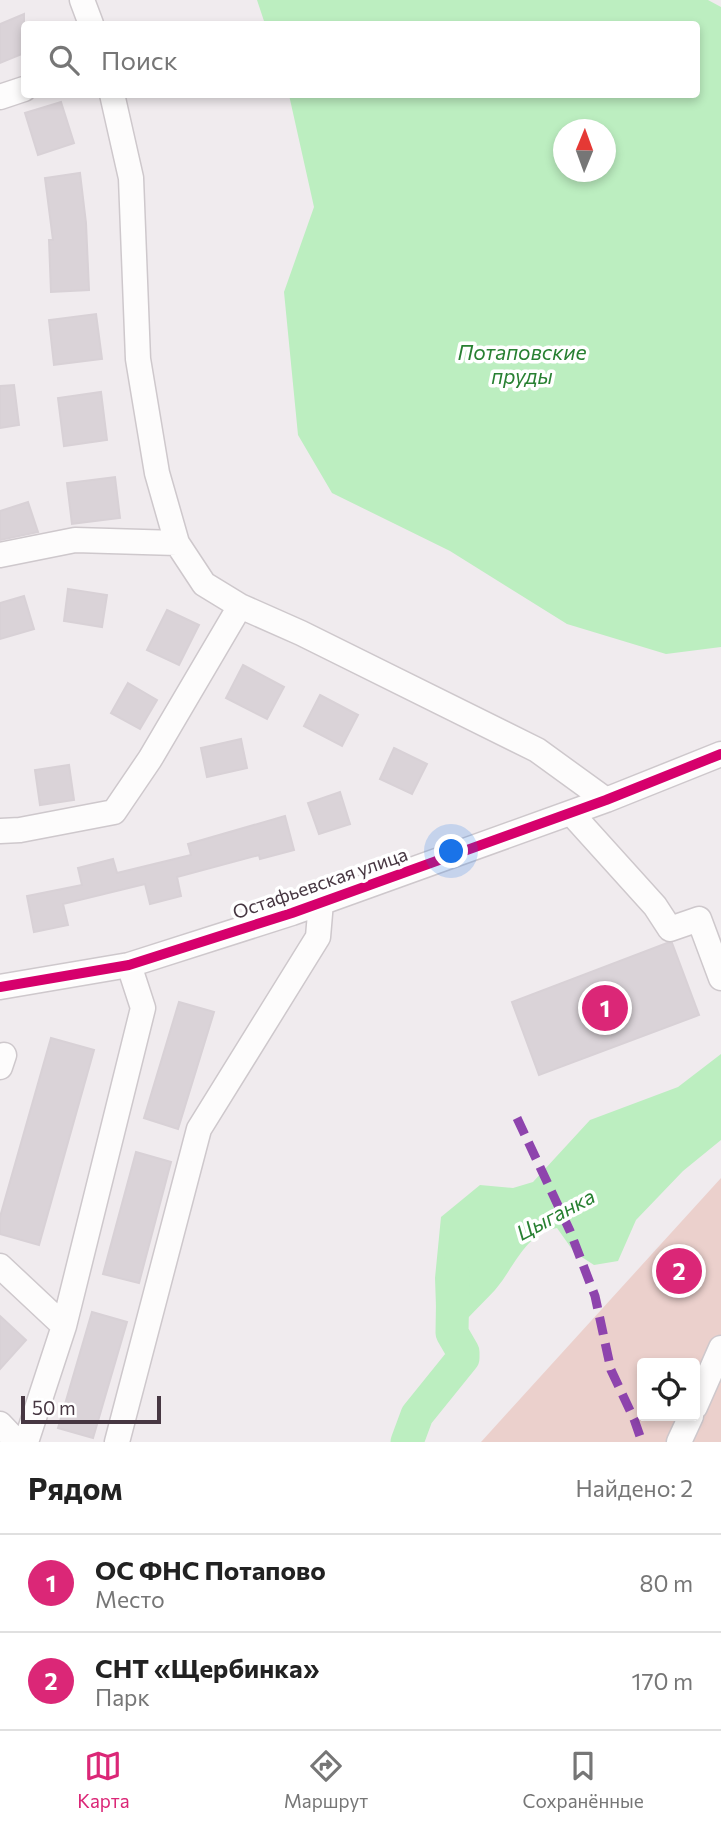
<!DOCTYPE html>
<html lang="ru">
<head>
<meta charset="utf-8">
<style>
  :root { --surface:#fff; --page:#f6f6f6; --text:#222; --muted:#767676; --line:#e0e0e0; --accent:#db2777 }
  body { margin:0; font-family:Commissioner,sans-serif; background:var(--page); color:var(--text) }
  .controls { position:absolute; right:21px; bottom:21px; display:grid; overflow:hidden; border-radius:7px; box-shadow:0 4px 10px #0003 }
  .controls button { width:63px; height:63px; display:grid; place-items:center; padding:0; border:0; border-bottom:2px solid var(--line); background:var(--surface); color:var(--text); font:35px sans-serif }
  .compass { position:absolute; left:553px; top:119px; width:63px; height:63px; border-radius:50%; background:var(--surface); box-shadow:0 4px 10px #0003; rotate:1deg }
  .scale { position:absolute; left:21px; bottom:18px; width:140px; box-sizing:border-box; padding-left:7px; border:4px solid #473742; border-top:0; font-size:19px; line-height:24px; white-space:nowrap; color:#473742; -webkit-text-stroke:5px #fff; paint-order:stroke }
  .you { position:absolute; left:452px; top:852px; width:24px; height:24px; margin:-18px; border:5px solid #fff; border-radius:50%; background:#1a73e8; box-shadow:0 0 0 10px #1a73e833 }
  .badge { display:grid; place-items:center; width:46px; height:46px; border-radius:50%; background:var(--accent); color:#fff; font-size:23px; font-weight:700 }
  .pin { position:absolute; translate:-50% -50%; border:4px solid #fff; box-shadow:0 2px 7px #0006 }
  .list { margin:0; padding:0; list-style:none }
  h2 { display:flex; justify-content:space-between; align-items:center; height:91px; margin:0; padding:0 28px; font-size:30px }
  h2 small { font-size:23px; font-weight:400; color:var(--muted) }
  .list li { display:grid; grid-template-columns:46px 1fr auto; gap:21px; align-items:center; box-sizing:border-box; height:98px; padding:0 28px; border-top:2px solid var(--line) }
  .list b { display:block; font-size:26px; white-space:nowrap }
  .list p { margin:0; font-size:23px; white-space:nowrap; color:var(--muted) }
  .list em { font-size:23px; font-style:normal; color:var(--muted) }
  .icon { flex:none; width:38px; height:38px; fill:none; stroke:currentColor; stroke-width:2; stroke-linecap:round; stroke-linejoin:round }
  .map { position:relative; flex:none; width:721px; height:1442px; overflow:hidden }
  .search { position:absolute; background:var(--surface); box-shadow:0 4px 10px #0003; left:21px; right:21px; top:21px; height:77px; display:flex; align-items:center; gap:18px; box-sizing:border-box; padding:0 24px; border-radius:7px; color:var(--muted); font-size:26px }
  .sheet { height:287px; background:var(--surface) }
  nav { display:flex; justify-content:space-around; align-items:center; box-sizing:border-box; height:98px; border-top:2px solid var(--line); background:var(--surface); font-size:19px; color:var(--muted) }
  nav a { display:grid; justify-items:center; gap:4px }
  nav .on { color:var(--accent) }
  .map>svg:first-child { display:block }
</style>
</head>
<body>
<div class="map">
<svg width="721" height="1442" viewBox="0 0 721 1442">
  <rect width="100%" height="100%" fill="#f0ebee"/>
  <!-- green -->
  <path fill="#ebd0cc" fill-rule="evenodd" d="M 721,1178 L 721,1442 L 481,1442 ZM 642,1363 L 695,1363 L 695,1416 L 642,1416 Z"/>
  <!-- water -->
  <path fill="#bceec0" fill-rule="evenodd" d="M 257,0 L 708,0 L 721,7 L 721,647 L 666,654 L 567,624 L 450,551 L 332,493 L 298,435 L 284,292 L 314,207 L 289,95 L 696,94 L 696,24 L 265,24 ZM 564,130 L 606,130 L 606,172 L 564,172 Z
    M 721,1054 L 721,1140 L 683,1171 L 636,1220 L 618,1261 L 594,1265 L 574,1252 L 557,1228 C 525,1233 514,1268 495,1290 C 486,1300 476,1309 467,1319 L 452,1318 L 436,1307 L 435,1278 L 441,1217 L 480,1185 L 513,1188 L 533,1182 L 590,1120 L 678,1087 Z"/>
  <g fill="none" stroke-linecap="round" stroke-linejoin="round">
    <!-- river -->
    <path stroke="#bceec0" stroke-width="33" d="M 407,1442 L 417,1415 L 463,1358 L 463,1352 L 452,1333 L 453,1272"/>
  </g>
  <!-- building -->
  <path fill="#dad3d8" stroke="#d8d1d6" stroke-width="2" d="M 24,14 L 24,53 L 0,63 L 0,24 Z
    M 61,102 L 74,143 L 38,155 L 25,113 Z
    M 80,173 L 86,223 L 89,290 L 51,292 L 49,240 L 53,240 L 45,178 Z
    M 96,314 L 102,359 L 54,365 L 49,320 Z
    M 14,385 L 19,425 L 0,428 L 0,386 Z
    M 101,392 L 107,440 L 64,446 L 58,398 Z
    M 115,477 L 120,518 L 72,524 L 67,483 Z
    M 28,502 L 38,532 L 0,540 L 0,511 Z
    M 68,589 L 107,595 L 102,627 L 64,621 Z
    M 24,596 L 34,629 L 0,639 L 0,603 Z
    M 167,610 L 199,625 L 179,665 L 147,650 Z
    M 243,665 L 284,687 L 267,719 L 226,698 Z
    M 128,683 L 157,700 L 140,729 L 111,713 Z
    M 320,695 L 358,715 L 342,746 L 304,726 Z
    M 241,739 L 247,768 L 207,777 L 201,748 Z
    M 394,748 L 427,764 L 412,794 L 380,779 Z
    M 69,765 L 74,800 L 40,805 L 35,770 Z
    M 340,792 L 350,824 L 319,834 L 308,803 Z
    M 285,816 L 294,850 L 260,859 L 259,855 L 177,877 L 181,896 L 150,904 L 145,884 L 63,904 L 68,925 L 34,932 L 27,896 L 82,885 L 78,868 L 113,859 L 117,873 L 191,855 L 188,844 Z
    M 667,943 L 672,943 L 699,1015 L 539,1075 L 512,1002 Z
    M 179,1002 L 214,1012 L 178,1129 L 144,1118 Z
    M 51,1038 L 94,1050 L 39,1245 L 0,1234 L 0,1217 Z
    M 136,1152 L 171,1162 L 139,1283 L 103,1274 Z
    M 92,1312 L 127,1322 L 93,1438 L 58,1428 Z
    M 0,1316 L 26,1340 L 0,1369 Z"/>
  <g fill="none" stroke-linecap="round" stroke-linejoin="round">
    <defs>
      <path id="minor" d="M 82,0 L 91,24
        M 112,94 L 131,178 L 138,359 L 157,473 L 177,543 L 204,584 L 240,606 L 301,633 L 537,750 L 606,800
        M 0,97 L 24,89
        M 0,555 L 75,540 L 177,543
        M 571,813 L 655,906 L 670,929 L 699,919 L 721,978
        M 0,831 L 20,830 L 114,812 L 150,759 L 240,606
        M 0,987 L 129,965 L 292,913 L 606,800 L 721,754
        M 0,1067 L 4,1055
        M 0,1266 L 64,1326
        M 695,1407 L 721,1348
        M 0,1424 L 17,1442
        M 26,1442 L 64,1326 L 143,1008 L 129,965
        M 117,1442 L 199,1129 L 318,937 L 321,902
        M 679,1442 L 691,1416"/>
    </defs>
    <!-- minor casing -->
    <use href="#minor" stroke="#cec8cc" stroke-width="27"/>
    <!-- minor -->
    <use href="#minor" stroke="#fdfcfc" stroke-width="24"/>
    <!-- quiet -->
    <path stroke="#8e44ad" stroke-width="9" stroke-dasharray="18 9" stroke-linecap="butt" d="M 517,1118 L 570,1231 L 595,1296 L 611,1370 L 634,1419 L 642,1442"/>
    <defs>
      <path id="cycleway" d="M 0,987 L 129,965 L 292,913 L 606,800 L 721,754"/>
    </defs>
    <!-- cycleway casing -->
    <use href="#cycleway" stroke="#fff" stroke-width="15"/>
    <!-- cycleway -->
    <use href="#cycleway" stroke="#d6006c" stroke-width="10"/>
  </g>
  <g text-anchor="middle" stroke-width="7" stroke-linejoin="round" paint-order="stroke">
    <!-- street labels -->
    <g font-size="19" fill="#473742" stroke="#fff">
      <text transform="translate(320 883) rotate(-19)" y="7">Остафьевская улица</text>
    </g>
    <!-- water labels -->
    <g font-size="21" font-style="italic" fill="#288032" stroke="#fff">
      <text x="522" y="360">Потаповские<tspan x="522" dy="24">пруды</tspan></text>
      <text transform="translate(556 1215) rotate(-28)" y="7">Цыганка</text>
    </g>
  </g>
</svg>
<div class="controls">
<button><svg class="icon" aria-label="locate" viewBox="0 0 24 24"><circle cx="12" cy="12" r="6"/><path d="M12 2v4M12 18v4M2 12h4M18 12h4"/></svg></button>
</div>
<svg class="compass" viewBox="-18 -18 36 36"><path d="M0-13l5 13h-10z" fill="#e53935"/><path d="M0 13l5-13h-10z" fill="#767676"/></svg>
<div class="scale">50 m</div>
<div class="you"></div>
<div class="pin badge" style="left:605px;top:1008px">1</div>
<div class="pin badge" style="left:679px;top:1271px">2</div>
<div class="search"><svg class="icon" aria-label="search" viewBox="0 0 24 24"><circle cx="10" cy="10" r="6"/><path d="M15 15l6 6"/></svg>Поиск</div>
</div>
<section class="sheet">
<h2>Рядом<small>Найдено: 2</small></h2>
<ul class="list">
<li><span class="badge">1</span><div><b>ОС ФНС Потапово</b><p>Место</p></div><em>80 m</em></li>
<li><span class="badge">2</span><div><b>СНТ «Щербинка»</b><p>Парк</p></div><em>170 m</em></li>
</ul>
</section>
<nav>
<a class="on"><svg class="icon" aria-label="map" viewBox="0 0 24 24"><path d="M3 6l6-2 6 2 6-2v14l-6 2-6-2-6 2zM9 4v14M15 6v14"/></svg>Карта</a>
<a><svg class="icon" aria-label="directions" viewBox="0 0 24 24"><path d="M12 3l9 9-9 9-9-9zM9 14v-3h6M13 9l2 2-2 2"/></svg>Маршрут</a>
<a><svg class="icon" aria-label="saved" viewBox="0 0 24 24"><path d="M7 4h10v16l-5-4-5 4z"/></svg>Сохранённые</a>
</nav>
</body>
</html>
